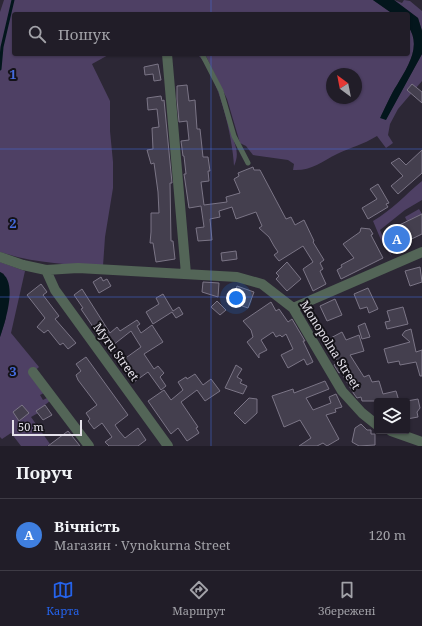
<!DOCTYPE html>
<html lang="uk">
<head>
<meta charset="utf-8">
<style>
  :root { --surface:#211d28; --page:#292630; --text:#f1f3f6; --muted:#a2a2a8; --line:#3e3b45; --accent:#2563eb }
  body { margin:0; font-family:"Noto Serif",serif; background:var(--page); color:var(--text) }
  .controls { position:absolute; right:12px; bottom:12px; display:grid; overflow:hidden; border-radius:4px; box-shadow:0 1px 3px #0004 }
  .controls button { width:36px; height:36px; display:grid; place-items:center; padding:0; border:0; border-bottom:1px solid var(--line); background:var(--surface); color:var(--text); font:20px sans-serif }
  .compass { position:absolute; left:326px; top:68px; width:36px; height:36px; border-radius:50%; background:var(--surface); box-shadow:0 1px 3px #0004; rotate:328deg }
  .scale { position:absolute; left:12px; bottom:10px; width:70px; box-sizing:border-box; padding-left:4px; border:2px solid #e4e1ea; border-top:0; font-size:11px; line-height:14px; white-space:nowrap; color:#e4e1ea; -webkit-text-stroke:3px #141218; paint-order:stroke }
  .you { position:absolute; left:236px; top:298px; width:14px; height:14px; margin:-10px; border:3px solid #fff; border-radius:50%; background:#1a73e8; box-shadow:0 0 0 6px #1a73e833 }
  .badge { display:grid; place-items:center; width:26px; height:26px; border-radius:50%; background:var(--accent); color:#fff; font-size:13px; font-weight:700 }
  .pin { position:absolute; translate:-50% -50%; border:2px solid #fff; box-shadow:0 1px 4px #0006 }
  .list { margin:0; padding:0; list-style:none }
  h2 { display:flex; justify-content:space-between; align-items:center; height:52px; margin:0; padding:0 16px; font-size:17px }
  h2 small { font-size:13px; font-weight:400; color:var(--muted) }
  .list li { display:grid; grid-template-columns:26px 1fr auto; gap:12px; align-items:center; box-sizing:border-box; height:72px; padding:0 16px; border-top:1px solid var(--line) }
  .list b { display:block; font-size:15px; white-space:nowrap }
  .list p { margin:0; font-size:13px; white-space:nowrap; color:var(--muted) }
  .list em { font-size:13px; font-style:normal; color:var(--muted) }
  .icon { flex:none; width:22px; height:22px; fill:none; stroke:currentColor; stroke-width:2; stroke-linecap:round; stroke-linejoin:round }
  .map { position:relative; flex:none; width:422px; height:446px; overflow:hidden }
  .search { position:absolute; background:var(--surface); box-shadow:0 1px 3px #0004; left:12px; right:12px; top:12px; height:44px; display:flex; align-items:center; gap:10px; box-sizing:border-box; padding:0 14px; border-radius:4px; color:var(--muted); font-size:15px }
  .sheet { height:124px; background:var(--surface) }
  nav { display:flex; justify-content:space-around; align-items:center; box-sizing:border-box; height:56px; border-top:1px solid var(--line); background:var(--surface); font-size:11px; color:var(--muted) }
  nav a { display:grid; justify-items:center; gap:2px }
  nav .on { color:var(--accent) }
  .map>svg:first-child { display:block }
</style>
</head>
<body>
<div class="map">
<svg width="422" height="446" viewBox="0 0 422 446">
  <rect width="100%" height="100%" fill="#2c2735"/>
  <!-- green -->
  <path fill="#4e4064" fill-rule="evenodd" d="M 4,0 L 373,0 L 393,14 L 14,14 L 14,54 L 110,54 L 92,64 L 110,101 L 110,131 L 113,162 L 113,188 L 105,237 L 103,266 C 67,265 34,263 0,252 L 0,12 Z
    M 394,0 L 402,3 L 404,0 L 410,1 L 422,11 L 422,31 L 418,18 Z
    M 408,26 C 422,46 408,66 397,85 C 391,94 386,106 381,116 L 386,119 L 422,54 L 422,81 L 398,109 L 390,124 L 388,135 L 393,143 L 386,148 L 377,136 C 362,145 352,147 337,154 C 321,162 311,171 293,170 L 294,164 L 288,160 L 253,155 L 246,146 L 240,143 L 227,99 L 205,54 L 408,54 ZM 332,74 L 356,74 L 356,98 L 332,98 Z
    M 197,54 L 200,54 C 216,82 224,102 232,134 C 235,146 240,153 234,166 C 233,138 218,73 197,54 Z
    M 422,181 L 422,200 L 405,210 L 380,230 L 392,257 L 381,240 L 373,221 C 392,210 405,195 422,181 Z
    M 419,209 L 422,214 L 407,221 L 405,217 Z
    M 0,262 L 25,271 L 11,333 L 39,367 L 30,375 L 44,393 L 40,395 L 43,400 L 47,398 L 50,401 L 37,411 L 38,413 L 31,417 L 50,444 L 47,446 L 21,446 L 11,433 L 2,439 L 0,437 L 0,337 L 6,318 L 4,274 L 0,272 Z"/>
  <!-- water -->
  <path fill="#03161c" d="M 373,0 L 394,0 L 418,18 L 422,31 L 422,54 L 386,120 L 380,118 L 381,116 C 386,106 391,94 397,85 C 408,66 422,46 408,26 L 408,14 L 393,14 Z
    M 0,272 C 19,281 5,322 0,337 Z"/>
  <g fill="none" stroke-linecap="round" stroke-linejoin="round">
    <!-- stream -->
    <path stroke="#03161c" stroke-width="3" d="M 0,69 L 2,47 L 13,0"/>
  </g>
  <!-- building -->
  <path fill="#443f4e" stroke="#7b7586" d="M 158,64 L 161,80 L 154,81 L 153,74 L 145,75 L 144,67 Z
    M 412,84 L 422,92 L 422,103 L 407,90 Z
    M 187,85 L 189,101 L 195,100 L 197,129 L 200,129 L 203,157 L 208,157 L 210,171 L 208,171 L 209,181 L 201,182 L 204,205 L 227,202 L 226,197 L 240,193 L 234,179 L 239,176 L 238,173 L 253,167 L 254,170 L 260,170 L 286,219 L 291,217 L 295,225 L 304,220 L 314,241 L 313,242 L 324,260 L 320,263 L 323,269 L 320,271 L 326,284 L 313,291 L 303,269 L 313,262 L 303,246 L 279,261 L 274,255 L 278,252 L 274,246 L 269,237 L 259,228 L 262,226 L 256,212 L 236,219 L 232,207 L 219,211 L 220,217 L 210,219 L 212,240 L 198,241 L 196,228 L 204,227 L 201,206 L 189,208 L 184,174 L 186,174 L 184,156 L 183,156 L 181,141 L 189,140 L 187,121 L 179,122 L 177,99 L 177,86 Z
    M 161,96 L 162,101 L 164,100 L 172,183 L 170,183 L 171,241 L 173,241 L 175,259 L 156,262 L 153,243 L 150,243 L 151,232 L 151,213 L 159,213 L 158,192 L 154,163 L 151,164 L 147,150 L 153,149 L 152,128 L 159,127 L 157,109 L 148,110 L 147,98 Z
    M 422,150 L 422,173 L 398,194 L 391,186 L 403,176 L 391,163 L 399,158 L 406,165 Z
    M 378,184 L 389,203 L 386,204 L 388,207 L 368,219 L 362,208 L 377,199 L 370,189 Z
    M 422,214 L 422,234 L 397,246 L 389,230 Z
    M 361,228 L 370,229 L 373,234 L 371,235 L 383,258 L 341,279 L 337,270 L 342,267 L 341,265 L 354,258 L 343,244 L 360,232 Z
    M 236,251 L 237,259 L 222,261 L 221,253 Z
    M 287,262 L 301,279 L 287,291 L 276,279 L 279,276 L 276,273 Z
    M 420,267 L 422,282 L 410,286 L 405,271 Z
    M 101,277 L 103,281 L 107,279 L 111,286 L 99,293 L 93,282 Z
    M 203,282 L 219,283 L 218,297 L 202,292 Z
    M 41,284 L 47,292 L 43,295 L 59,316 L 55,319 L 76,343 L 68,349 L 63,343 L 60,345 L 48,330 L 44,333 L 37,327 L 45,318 L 27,295 Z
    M 237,286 L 254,292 L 248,308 L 231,302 Z
    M 368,288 L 378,309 L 369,313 L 367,307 L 360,309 L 354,294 Z
    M 82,289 L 110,333 L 117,327 L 120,331 L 137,320 L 140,324 L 137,326 L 141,333 L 152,325 L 163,342 L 144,354 L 154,369 L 158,366 L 164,373 L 160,377 L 166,386 L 161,390 L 148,372 L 134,382 L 120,362 L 141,347 L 131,331 L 108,349 L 81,309 L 83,308 L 74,295 Z
    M 163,294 L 173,311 L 179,307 L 183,314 L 176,318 L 172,312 L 153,324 L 146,312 L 159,304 L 156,298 Z
    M 335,299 L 342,315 L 327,321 L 320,306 Z
    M 217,301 L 226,310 L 220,315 L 211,307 Z
    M 271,302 L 276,311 L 279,309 L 288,322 L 292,319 L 305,341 L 303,341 L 313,362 L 307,365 L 304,359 L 288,368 L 281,355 L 293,349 L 286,334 L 282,337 L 280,335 L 276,337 L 273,332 L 261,340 L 267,350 L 259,354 L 259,358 L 247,342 L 253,337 L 251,330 L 243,321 Z
    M 403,307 L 408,324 L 387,329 L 385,322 L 390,321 L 387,311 Z
    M 365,323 L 370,337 L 362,339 L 358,326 Z
    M 411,329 L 416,352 L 422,350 L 422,376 L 420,376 L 416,362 L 400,365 L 399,361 L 388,363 L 384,349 L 410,342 L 402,335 L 405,331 Z
    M 342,332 L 346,340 L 359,335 L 364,351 L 350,355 L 364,377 L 369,375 L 372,382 L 379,381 L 383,394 L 396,391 L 399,401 L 362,401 L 361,397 L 357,398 L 354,394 L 341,372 L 339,373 L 334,365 L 338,362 L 327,340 Z
    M 86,357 L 128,415 L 115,425 L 119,431 L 125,438 L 138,428 L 146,440 L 138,446 L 109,446 L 105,442 L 112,437 L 102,423 L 94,429 L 88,421 L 90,419 L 86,413 L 97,405 L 78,380 L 76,375 L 81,371 L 76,364 Z
    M 236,365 L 242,369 L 237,377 L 242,380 L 240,383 L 247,386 L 243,394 L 225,388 Z
    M 195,374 L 203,385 L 211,379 L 220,391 L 205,401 L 197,390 L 181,402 L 198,427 L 196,428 L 199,433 L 187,441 L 178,428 L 171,434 L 148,401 L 164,390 L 171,400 L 183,390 L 178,382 L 186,377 L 187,379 Z
    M 325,381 L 329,389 L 306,398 L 313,410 L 331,403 L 329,397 L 336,394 L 342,407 L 335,409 L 336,412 L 326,415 L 339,439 L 327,446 L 323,443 L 317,446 L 299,446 L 311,438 L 300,420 L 284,427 L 272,396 L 293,389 L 294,393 Z
    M 249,398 L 257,399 L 257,413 L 245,424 L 234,413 Z
    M 418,399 L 420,408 L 417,412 L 418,417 L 407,419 L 407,401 Z
    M 22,405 L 29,413 L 19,421 L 13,412 Z
    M 45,405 L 52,415 L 43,420 L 36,411 Z
    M 361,424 L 367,430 L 371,430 L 371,434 L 375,434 L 375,445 L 359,446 L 352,442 L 355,428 Z
    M 68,431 L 80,446 L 48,446 Z"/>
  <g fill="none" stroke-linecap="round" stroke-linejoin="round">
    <!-- service -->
    <path stroke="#536557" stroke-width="5" d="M 202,54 L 221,91 L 234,136 L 248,163"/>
    <!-- minor -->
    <path stroke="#536557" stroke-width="10" d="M 167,54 L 186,274
      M 0,257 L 23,265 L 46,270 L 78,268 L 237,277 L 262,284 L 293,308 L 342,391 L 362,413 L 377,425
      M 46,270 L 55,290 L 168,446
      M 293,308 L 422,252
      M 33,372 L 89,446
      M 391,431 L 422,442"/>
  </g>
  <!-- grid -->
  <path fill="none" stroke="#456bdc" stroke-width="1" stroke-opacity="0.55" d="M 211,0 L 211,14M 211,54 L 211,446M 0,149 L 422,149M 0,297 L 422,297"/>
  <g text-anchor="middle" stroke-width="4" stroke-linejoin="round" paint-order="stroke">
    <!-- street labels -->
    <g font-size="12" fill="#e4e1ea" stroke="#141218">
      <text transform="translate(330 345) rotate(58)" y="4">Monopolna Street</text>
      <text transform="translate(116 352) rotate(54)" y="4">Myru Street</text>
    </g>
  </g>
  <g font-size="13" text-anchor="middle" font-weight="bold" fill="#456bdc" stroke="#141218" stroke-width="4" stroke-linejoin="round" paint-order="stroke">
    <text x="13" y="79">1</text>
    <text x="13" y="228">2</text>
    <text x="13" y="376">3</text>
  </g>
</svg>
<div class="controls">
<button><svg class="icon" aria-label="layers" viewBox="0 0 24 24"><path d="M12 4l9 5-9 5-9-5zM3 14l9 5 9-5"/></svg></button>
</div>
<svg class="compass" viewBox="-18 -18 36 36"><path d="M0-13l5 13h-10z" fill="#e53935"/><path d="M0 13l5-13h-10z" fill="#a2a2a8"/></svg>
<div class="scale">50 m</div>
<div class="you"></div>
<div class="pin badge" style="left:397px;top:239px;background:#3f7fe0">A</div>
<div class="search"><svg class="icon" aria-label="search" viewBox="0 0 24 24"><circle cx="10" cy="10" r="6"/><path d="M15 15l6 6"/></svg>Пошук</div>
</div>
<section class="sheet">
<h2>Поруч<small></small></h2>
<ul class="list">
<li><span class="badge" style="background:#3f7fe0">A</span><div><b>Вічність</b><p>Магазин · Vynokurna Street</p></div><em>120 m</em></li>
</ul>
</section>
<nav>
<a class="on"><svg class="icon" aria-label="map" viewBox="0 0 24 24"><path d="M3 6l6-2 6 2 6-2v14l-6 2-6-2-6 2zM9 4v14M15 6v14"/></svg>Карта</a>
<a><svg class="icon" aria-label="directions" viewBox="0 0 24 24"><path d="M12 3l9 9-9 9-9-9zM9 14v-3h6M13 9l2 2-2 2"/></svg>Маршрут</a>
<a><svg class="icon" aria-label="saved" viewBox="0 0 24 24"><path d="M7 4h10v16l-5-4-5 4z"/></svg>Збережені</a>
</nav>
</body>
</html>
